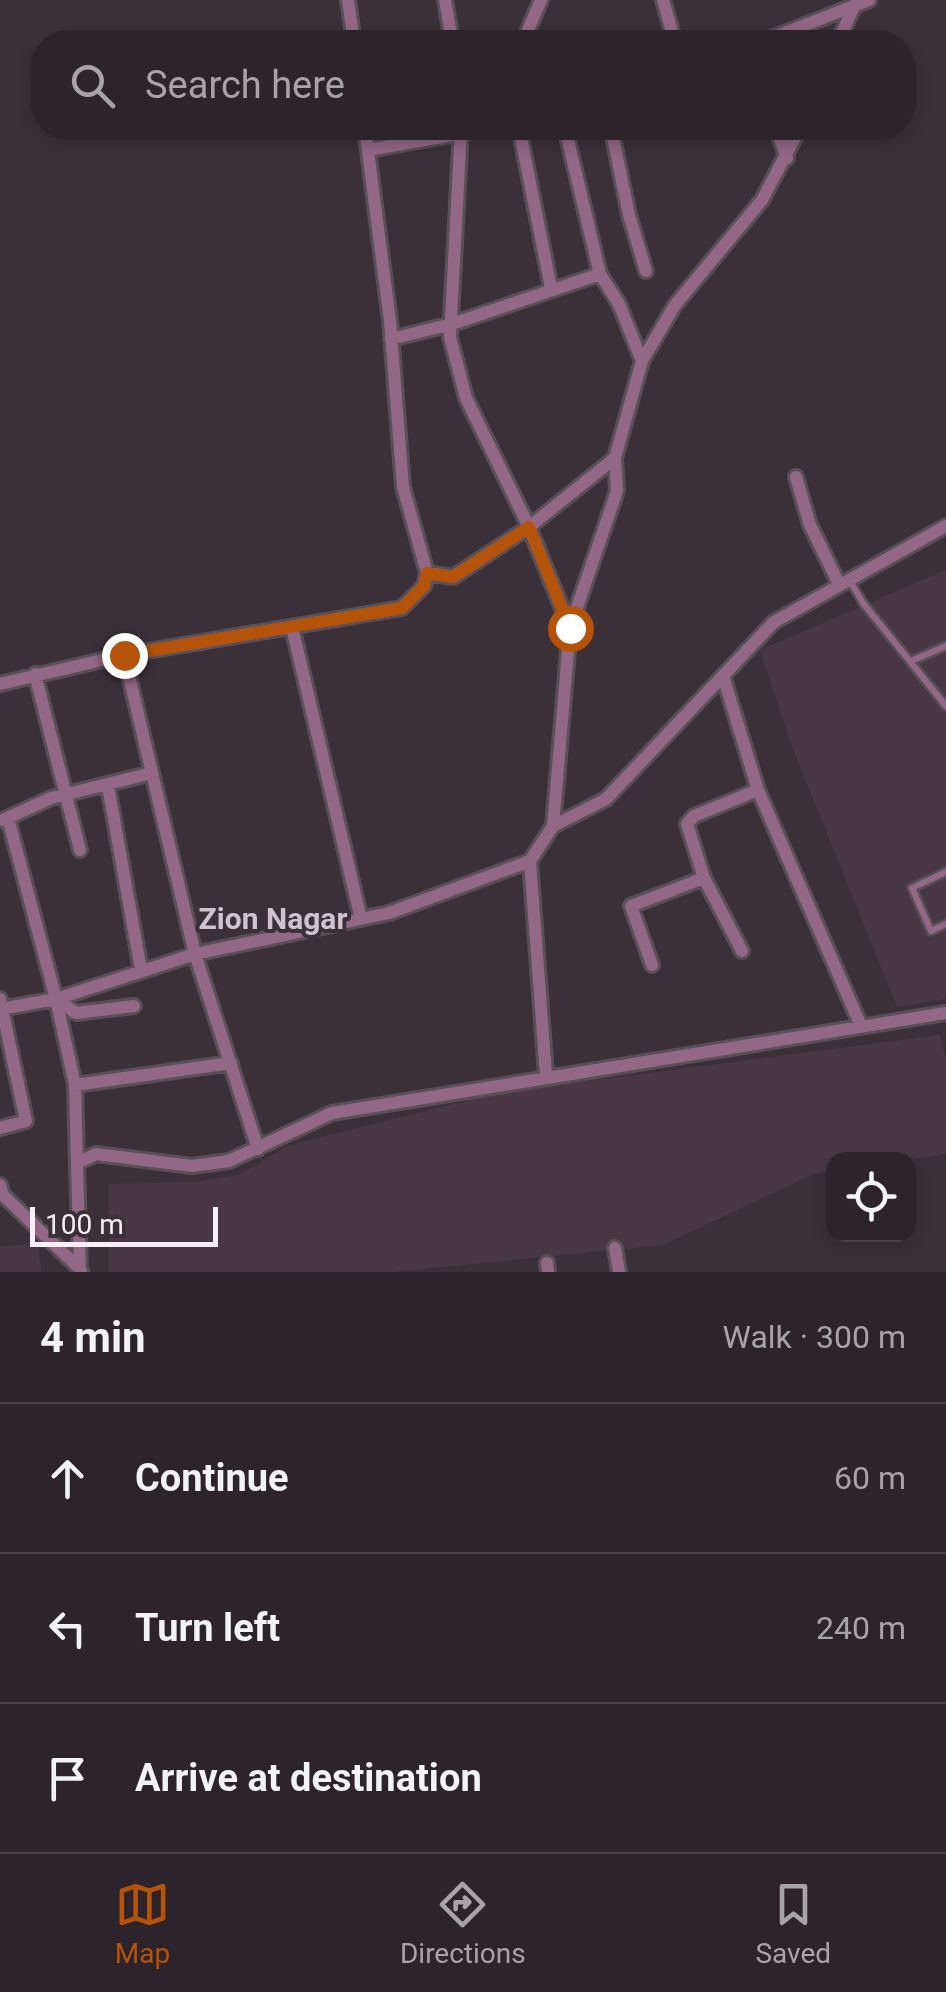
<!DOCTYPE html>
<html lang="en">
<head>
<meta charset="utf-8">
<style>
  :root { --surface:#2c242a; --page:#342c32; --text:#f1f3f6; --muted:#a6a4a8; --line:#484147; --accent:#b45309 }
  body { margin:0; font-family:Roboto,sans-serif; background:var(--page); color:var(--text) }
  .controls { position:absolute; right:30px; bottom:30px; display:grid; overflow:hidden; border-radius:20px; box-shadow:0 5px 15px #0003 }
  .controls button { width:90px; height:90px; display:grid; place-items:center; padding:0; border:0; border-bottom:2px solid var(--line); background:var(--surface); color:var(--text); font:50px sans-serif }
  .scale { position:absolute; left:30px; bottom:25px; width:188px; box-sizing:border-box; padding-left:10px; border:5px solid #f7eff5; border-top:0; font-size:28px; line-height:35px; white-space:nowrap; color:#f7eff5; -webkit-text-stroke:8px #3b3038; paint-order:stroke }
  .stop { position:absolute; width:30px; height:30px; margin:-22px; border:8px solid #b45309; border-radius:50%; background:#fff }
  .stop.end { background:#b45309; border-color:#fff; box-shadow:0 2px 10px #0008 }
  .list { margin:0; padding:0; list-style:none }
  h2 { display:flex; justify-content:space-between; align-items:center; height:130px; margin:0; padding:0 40px; font-size:42px }
  h2 small { font-size:32px; font-weight:400; color:var(--muted) }
  .list li { display:grid; grid-template-columns:65px 1fr auto; gap:30px; align-items:center; box-sizing:border-box; height:150px; padding:0 40px; border-top:2px solid var(--line) }
  .list b { display:block; font-size:38px; white-space:nowrap }
  .list em { font-size:32px; font-style:normal; color:var(--muted) }
  .icon { flex:none; width:55px; height:55px; fill:none; stroke:currentColor; stroke-width:2; stroke-linecap:round; stroke-linejoin:round }
  .map { position:relative; flex:none; width:946px; height:1272px; overflow:hidden }
  .search { position:absolute; background:var(--surface); box-shadow:0 5px 15px #0003; left:30px; right:30px; top:30px; height:110px; display:flex; align-items:center; gap:25px; box-sizing:border-box; padding:0 35px; border-radius:40px; color:var(--muted); font-size:38px }
  .sheet { height:580px; background:var(--surface) }
  nav { display:flex; justify-content:space-around; align-items:center; box-sizing:border-box; height:140px; border-top:2px solid var(--line); background:var(--surface); font-size:28px; color:var(--muted) }
  nav a { display:grid; justify-items:center; gap:5px }
  nav .on { color:var(--accent) }
  .map>svg:first-child { display:block }
</style>
</head>
<body>
<div class="map">
<svg width="946" height="1272" viewBox="0 0 946 1272">
  <rect width="100%" height="100%" fill="#3b3038"/>
  <!-- built -->
  <path fill="#493844" d="M 946,570 L 946,999 L 897,1007 L 793,749 L 760,650 Z
    M 940,1035 L 946,1060 L 946,1154 L 909,1160 L 834,1160 L 833,1171 L 813,1174 L 663,1245 L 393,1272 L 109,1272 L 109,1184 L 194,1182 L 239,1175 L 287,1146 L 497,1093 Z
    M 38,1244 L 41,1272 L 0,1272 L 0,1246 Z"/>
  <g fill="none" stroke-linecap="round" stroke-linejoin="round">
    <defs>
      <path id="service" d="M 849,579 L 863,603 L 946,706
        M 911,661 L 946,646
        M 946,872 L 912,888 L 931,931 L 946,924"/>
      <path id="minor" d="M 348,0 L 354,42
        M 445,0 L 451,35
        M 663,0 L 675,42
        M 523,42 L 541,0
        M 762,42 L 869,0
        M 838,42 L 855,4
        M 461,128 L 450,337 L 466,398 L 529,527 L 570,628
        M 519,128 L 551,288
        M 565,128 L 600,274 L 619,304 L 642,361
        M 611,128 L 629,215 L 646,271
        M 776,128 L 787,158
        M 368,150 L 491,128
        M 391,339 L 452,324 L 600,274
        M 796,477 L 810,525 L 839,584
        M 427,573 L 453,577 L 529,527 L 615,458
        M 292,627 L 361,919
        M 124,655 L 195,954 L 258,1149
        M 35,674 L 80,850
        M 723,676 L 758,790 L 861,1026
        M 0,684 L 124,655 L 402,608 L 424,586 L 427,573 L 403,487 L 390,321 L 365,128
        M 108,786 L 141,970
        M 8,818 L 56,999 L 76,1013 L 134,1006
        M 3,820 L 51,798 L 152,773
        M 553,826 L 606,799 L 774,622 L 946,526
        M 704,878 L 687,824 L 694,816 L 758,790
        M 652,965 L 631,906 L 704,878 L 742,951
        M 0,999 L 26,1121 L 0,1128
        M 56,999 L 75,1085 L 77,1163
        M 0,1009 L 56,999 L 195,954 L 389,913 L 530,861
        M 546,1075 L 530,861 L 553,826 L 570,628 L 617,491 L 615,458 L 642,361 L 675,305 L 762,200 L 800,128
        M 75,1085 L 231,1063
        M 0,1185 L 3,1195 L 81,1270
        M 615,1248 L 619,1272
        M 547,1263 L 548,1272
        M 80,1272 L 77,1163 L 96,1154 L 192,1166 L 229,1161 L 332,1113 L 946,1013"/>
    </defs>
    <!-- service casing -->
    <use href="#service" stroke="#594f56" stroke-width="11"/>
    <!-- minor casing -->
    <use href="#minor" stroke="#594f56" stroke-width="18"/>
    <!-- service -->
    <use href="#service" stroke="#936786" stroke-width="6"/>
    <!-- minor -->
    <use href="#minor" stroke="#936786" stroke-width="12"/>
  </g>
  <g fill="none" stroke-linecap="round" stroke-linejoin="round">
    <!-- route -->
    <path stroke="#b45309" stroke-width="12" d="M 124,655 L 402,608 L 424,586 L 427,573 L 453,577 L 529,527 L 570,628"/>
  </g>
  <g text-anchor="middle" stroke-width="8" stroke-linejoin="round" paint-order="stroke">
    <!-- neighbourhood labels -->
    <g font-size="30" font-weight="bold" fill="#d2c2cd" stroke="#3b3038">
      <text x="273" y="929">Zion Nagar</text>
    </g>
  </g>
</svg>
<div class="controls">
<button><svg class="icon" aria-label="locate" viewBox="0 0 24 24"><circle cx="12" cy="12" r="6"/><path d="M12 2v4M12 18v4M2 12h4M18 12h4"/></svg></button>
</div>
<div class="scale">100 m</div>
<div class="stop" style="left:570px;top:628px"></div>
<div class="stop end" style="left:124px;top:655px"></div>
<div class="search"><svg class="icon" aria-label="search" viewBox="0 0 24 24"><circle cx="10" cy="10" r="6"/><path d="M15 15l6 6"/></svg>Search here</div>
</div>
<section class="sheet">
<h2>4 min<small>Walk · 300 m</small></h2>
<ul class="list">
<li><svg class="icon" aria-label="ahead" viewBox="0 0 24 24"><path d="M12 20V5M6 11l6-6 6 6"/></svg><div><b>Continue</b></div><em>60 m</em></li>
<li><svg class="icon" aria-label="left" viewBox="0 0 24 24"><path d="M17 20v-9H6M10 6l-5 5 5 5"/></svg><div><b>Turn left</b></div><em>240 m</em></li>
<li><svg class="icon" aria-label="arrive" viewBox="0 0 24 24"><path d="M6 21V4h12l-3 4 3 4H6"/></svg><div><b>Arrive at destination</b></div></li>
</ul>
</section>
<nav>
<a class="on"><svg class="icon" aria-label="map" viewBox="0 0 24 24"><path d="M3 6l6-2 6 2 6-2v14l-6 2-6-2-6 2zM9 4v14M15 6v14"/></svg>Map</a>
<a><svg class="icon" aria-label="directions" viewBox="0 0 24 24"><path d="M12 3l9 9-9 9-9-9zM9 14v-3h6M13 9l2 2-2 2"/></svg>Directions</a>
<a><svg class="icon" aria-label="saved" viewBox="0 0 24 24"><path d="M7 4h10v16l-5-4-5 4z"/></svg>Saved</a>
</nav>
</body>
</html>
